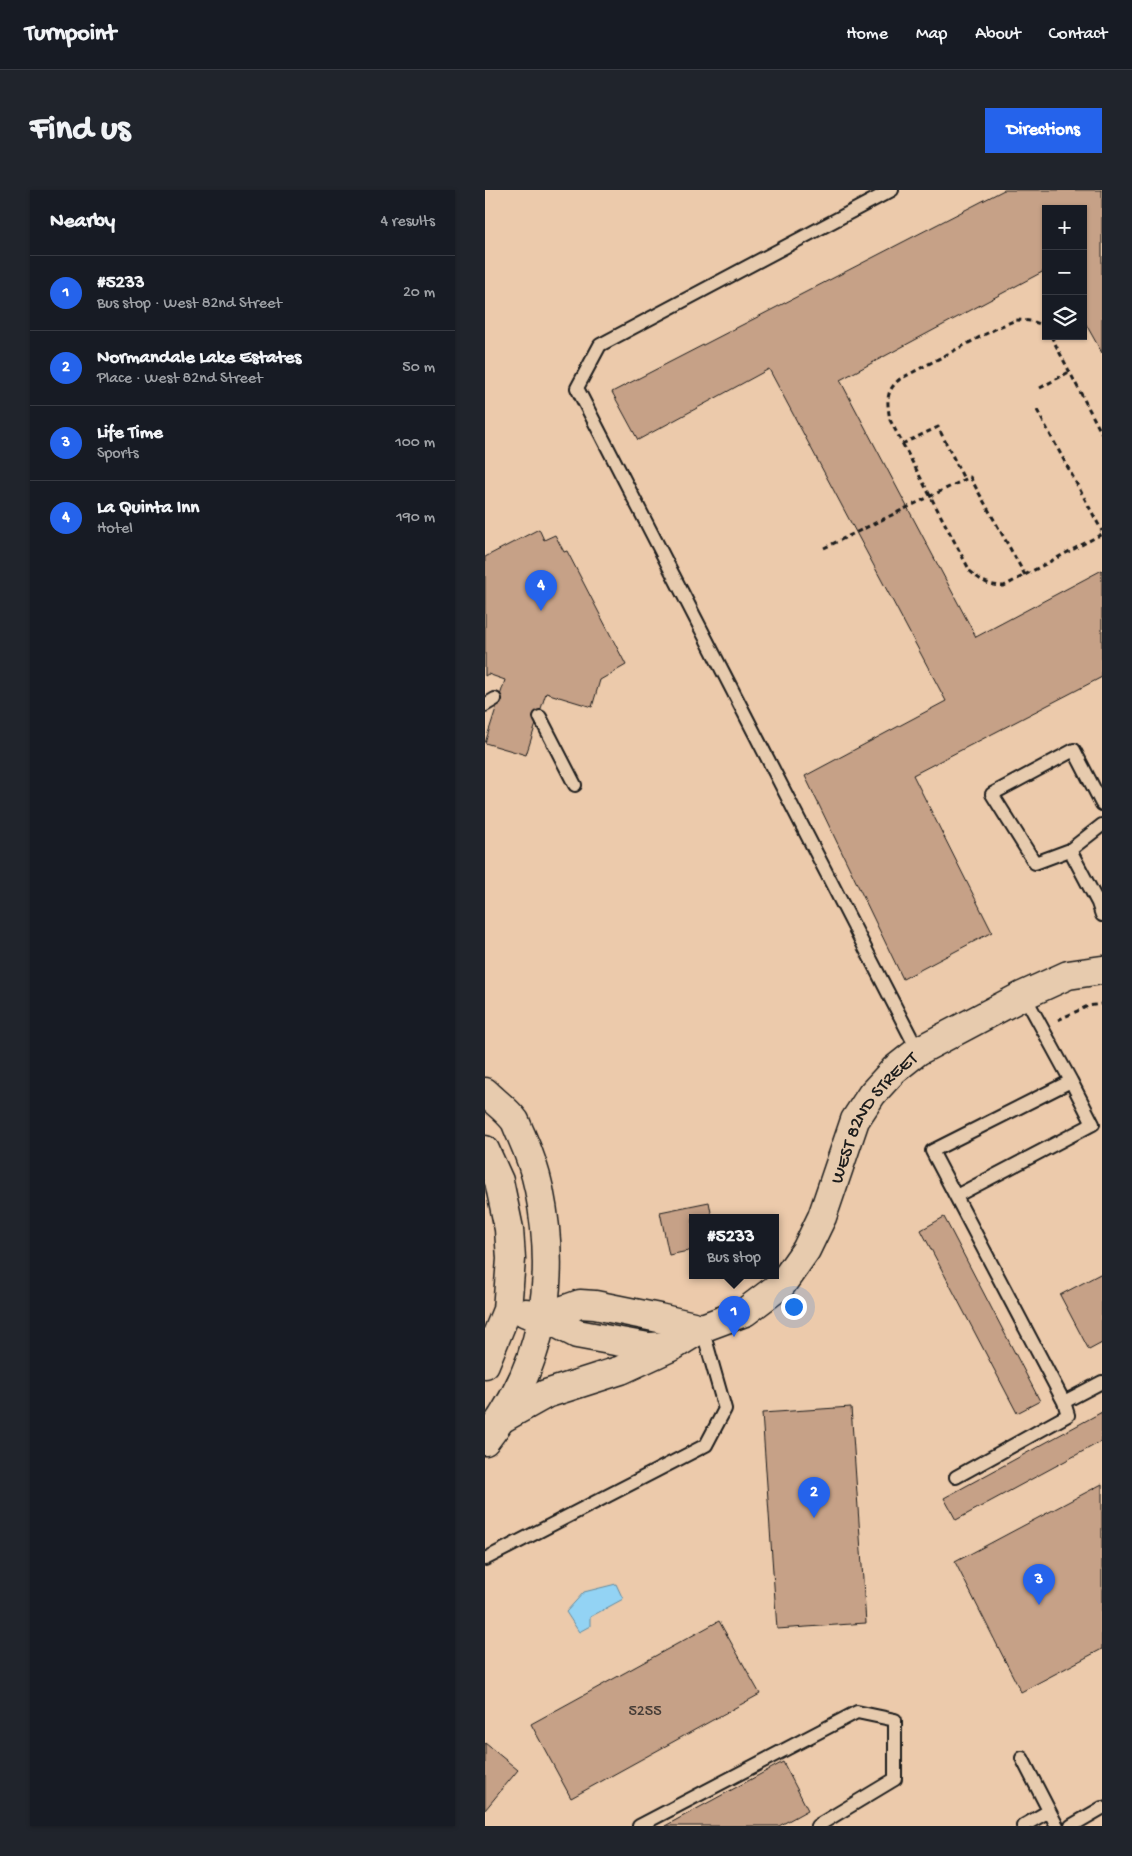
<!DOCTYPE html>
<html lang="en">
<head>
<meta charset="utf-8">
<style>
  :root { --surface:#171b24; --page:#20242c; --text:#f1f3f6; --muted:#9ea1a6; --line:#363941; --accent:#2563eb }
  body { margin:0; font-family:"Gochi Hand",sans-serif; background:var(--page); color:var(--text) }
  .controls { position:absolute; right:15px; top:15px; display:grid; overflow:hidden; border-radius:0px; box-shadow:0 1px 4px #0004 }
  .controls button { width:45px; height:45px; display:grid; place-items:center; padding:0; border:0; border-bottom:1px solid var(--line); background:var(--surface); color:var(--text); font:25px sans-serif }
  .you { position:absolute; left:308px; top:1116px; width:18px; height:18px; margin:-12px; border:4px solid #fff; border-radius:50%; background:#1a73e8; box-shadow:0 0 0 8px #1a73e833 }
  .badge { display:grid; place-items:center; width:32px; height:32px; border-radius:50%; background:var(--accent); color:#fff; font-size:16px; font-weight:700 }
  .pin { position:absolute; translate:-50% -41px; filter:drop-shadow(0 1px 2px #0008) }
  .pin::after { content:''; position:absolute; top:26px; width:18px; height:15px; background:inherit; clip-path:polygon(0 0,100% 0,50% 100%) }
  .popup { position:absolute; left:204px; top:1024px; width:90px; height:65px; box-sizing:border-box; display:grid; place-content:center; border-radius:0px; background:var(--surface); filter:drop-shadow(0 1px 4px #0005); font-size:16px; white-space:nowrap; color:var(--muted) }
  .popup b { font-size:19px; color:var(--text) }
  .popup::after { content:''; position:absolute; left:50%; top:100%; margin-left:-10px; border:10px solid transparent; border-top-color:var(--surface) }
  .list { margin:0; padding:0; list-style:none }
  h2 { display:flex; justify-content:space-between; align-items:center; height:65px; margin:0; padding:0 20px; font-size:21px }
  h2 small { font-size:16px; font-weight:400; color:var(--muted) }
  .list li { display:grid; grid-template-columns:32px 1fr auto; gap:15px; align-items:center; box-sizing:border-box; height:75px; padding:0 20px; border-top:1px solid var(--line) }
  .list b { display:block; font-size:19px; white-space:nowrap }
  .list p { margin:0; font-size:16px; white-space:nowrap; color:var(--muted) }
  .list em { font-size:16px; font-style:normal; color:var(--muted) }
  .icon { flex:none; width:28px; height:28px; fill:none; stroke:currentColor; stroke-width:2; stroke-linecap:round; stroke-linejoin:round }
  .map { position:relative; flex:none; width:617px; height:1636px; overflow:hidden; border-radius:0px }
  header { display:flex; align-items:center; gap:30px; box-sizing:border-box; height:70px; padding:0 25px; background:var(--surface); border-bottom:1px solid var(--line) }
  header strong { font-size:24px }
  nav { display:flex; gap:28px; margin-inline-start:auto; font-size:18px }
  .intro { display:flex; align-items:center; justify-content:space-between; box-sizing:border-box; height:120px; padding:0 30px }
  h1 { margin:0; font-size:35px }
  .button { padding:12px 22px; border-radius:0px; background:var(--accent); color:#fff; font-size:18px; font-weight:700 }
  main { display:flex; gap:30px; padding:0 30px }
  aside { flex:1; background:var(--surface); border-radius:0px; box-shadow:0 1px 4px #0004 }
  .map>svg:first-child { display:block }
</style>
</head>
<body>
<header>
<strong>Turnpoint</strong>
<nav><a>Home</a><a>Map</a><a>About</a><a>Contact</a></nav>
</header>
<div class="intro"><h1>Find us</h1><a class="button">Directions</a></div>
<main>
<aside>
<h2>Nearby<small>4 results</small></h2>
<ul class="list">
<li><span class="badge">1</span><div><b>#5233</b><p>Bus stop · West 82nd Street</p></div><em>20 m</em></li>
<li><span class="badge">2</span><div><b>Normandale Lake Estates</b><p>Place · West 82nd Street</p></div><em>50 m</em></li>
<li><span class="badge">3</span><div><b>Life Time</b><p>Sports</p></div><em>100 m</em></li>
<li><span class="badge">4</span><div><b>La Quinta Inn</b><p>Hotel</p></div><em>190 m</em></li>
</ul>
</aside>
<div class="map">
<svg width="617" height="1636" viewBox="0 0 617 1636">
  <rect width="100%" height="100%" fill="#eccaab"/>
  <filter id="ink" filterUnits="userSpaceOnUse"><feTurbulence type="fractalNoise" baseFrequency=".02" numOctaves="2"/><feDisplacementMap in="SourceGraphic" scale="10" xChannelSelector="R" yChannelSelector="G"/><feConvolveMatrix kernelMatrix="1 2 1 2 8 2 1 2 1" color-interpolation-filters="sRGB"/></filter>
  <g filter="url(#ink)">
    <!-- water -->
    <path fill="#93d3f4" stroke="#638a9e" d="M 131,1394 L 138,1409 L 105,1427 L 105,1436 L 94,1442 L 81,1422 L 99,1402 Z"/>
    <!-- building -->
    <path fill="#c6a187" stroke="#1c1c1c" d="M 519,0 L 617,0 L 617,163 L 598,129 L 598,19 L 561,19 L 561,80 L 355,190 L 491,447 L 617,380 L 617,487 L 428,585 L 507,742 L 418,789 L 320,586 L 461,511 L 284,179 L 153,250 L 127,202 Z
      M 54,339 L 59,350 L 70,345 L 79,362 L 82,361 L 141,475 L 115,490 L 107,517 L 61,503 L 41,565 L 0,553 L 20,490 L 3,484 L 0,486 L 0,367 Z
      M 224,1012 L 227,1028 L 208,1028 L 208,1060 L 184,1065 L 175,1022 Z
      M 459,1027 L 555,1211 L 532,1223 L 436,1040 Z
      M 617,1083 L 617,1153 L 604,1160 L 575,1105 Z
      M 366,1217 L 381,1433 L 292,1439 L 277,1223 Z
      M 617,1222 L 617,1251 L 471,1330 L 459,1308 Z
      M 617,1294 L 617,1459 L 536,1502 L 470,1372 Z
      M 234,1431 L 275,1504 L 86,1608 L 46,1534 Z
      M 0,1553 L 33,1580 L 0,1620 Z
      M 298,1572 L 323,1620 L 294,1636 L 180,1636 Z"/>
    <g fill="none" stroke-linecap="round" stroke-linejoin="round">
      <defs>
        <path id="lane" d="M 407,0 L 115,155 L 92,198 L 433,861
          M 0,515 L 10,509
          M 55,527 L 90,595
          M 617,614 L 589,560 L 507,604 L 550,673 L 585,660 L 617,635
          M 585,660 L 613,713 L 617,725
          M 539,805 L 586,891 L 447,961 L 579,1212 L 617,1192
          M 471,1006 L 608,934 L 586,891
          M 471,1287 L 583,1225 L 579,1212
          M 0,1369 L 221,1255 L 240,1219 L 217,1138
          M 537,1568 L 572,1636
          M 154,1636 L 372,1522 L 410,1530 L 410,1589 L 332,1636
          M 538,1636 L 564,1621
          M 586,1636 L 617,1618"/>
        <g id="secondary">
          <path d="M 0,902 C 9,911 22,920 30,931 C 32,935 34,941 36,945 C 44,963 50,980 54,999 C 73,1092 59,1176 0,1251"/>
          <path d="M 0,960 L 14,991 L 24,1039 L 26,1069 L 22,1120 L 0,1174"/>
          <path d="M 41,1123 L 59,1127 L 92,1144 L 163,1157 L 184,1156"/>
          <path d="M 59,1127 L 95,1114 L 110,1115 L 174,1128 L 217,1138"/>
          <path id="s1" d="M 18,1228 L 61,1204 L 136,1180 L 188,1156 L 217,1138 L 260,1122 L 297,1094 L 321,1060 L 337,1027 L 370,930 L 387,904 L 409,880 L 433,861 L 539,805 L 583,785 L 617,780"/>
        </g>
      </defs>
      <!-- lane casing -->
      <use href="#lane" stroke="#1c1c1c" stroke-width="16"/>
      <!-- secondary casing -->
      <use href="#secondary" stroke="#1c1c1c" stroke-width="31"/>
      <!-- path -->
      <path stroke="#1c1c1c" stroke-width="3" stroke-dasharray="5 4" stroke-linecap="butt" d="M 561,139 L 555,134 L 546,131 L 531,130 L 514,137 L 415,189 C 400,201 402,212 405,230 L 485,381 C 496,391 504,396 519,396 L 617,344
        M 566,146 L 617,244
        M 555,198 L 584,182
        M 552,220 L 617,341
        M 417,254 L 453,237 L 479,289
        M 339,358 L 485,287 L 540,385
        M 573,830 L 603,816 L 617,814"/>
      <!-- lane -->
      <use href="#lane" stroke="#e7cbae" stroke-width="12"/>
      <!-- secondary -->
      <use href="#secondary" stroke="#e7cbae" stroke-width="28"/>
    </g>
  </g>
  <g text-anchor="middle" stroke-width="4" stroke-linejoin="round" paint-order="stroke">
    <!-- number labels -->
    <g font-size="16" fill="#463d37">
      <text x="160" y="1525">5255</text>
    </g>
    <!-- street labels -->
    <g font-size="19" fill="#1c1c1c" stroke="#e7cbae">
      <text dy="7" stroke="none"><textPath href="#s1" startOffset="504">WEST 82ND STREET</textPath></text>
    </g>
  </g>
</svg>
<div class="controls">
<button>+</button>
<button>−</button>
<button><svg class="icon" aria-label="layers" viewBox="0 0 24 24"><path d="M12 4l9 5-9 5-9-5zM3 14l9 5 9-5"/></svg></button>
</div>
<div class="you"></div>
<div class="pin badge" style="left:249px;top:1147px">1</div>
<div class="popup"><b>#5233</b>Bus stop</div>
<div class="pin badge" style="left:329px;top:1328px">2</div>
<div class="pin badge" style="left:554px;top:1415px">3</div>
<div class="pin badge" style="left:56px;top:421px">4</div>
</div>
</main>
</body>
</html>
